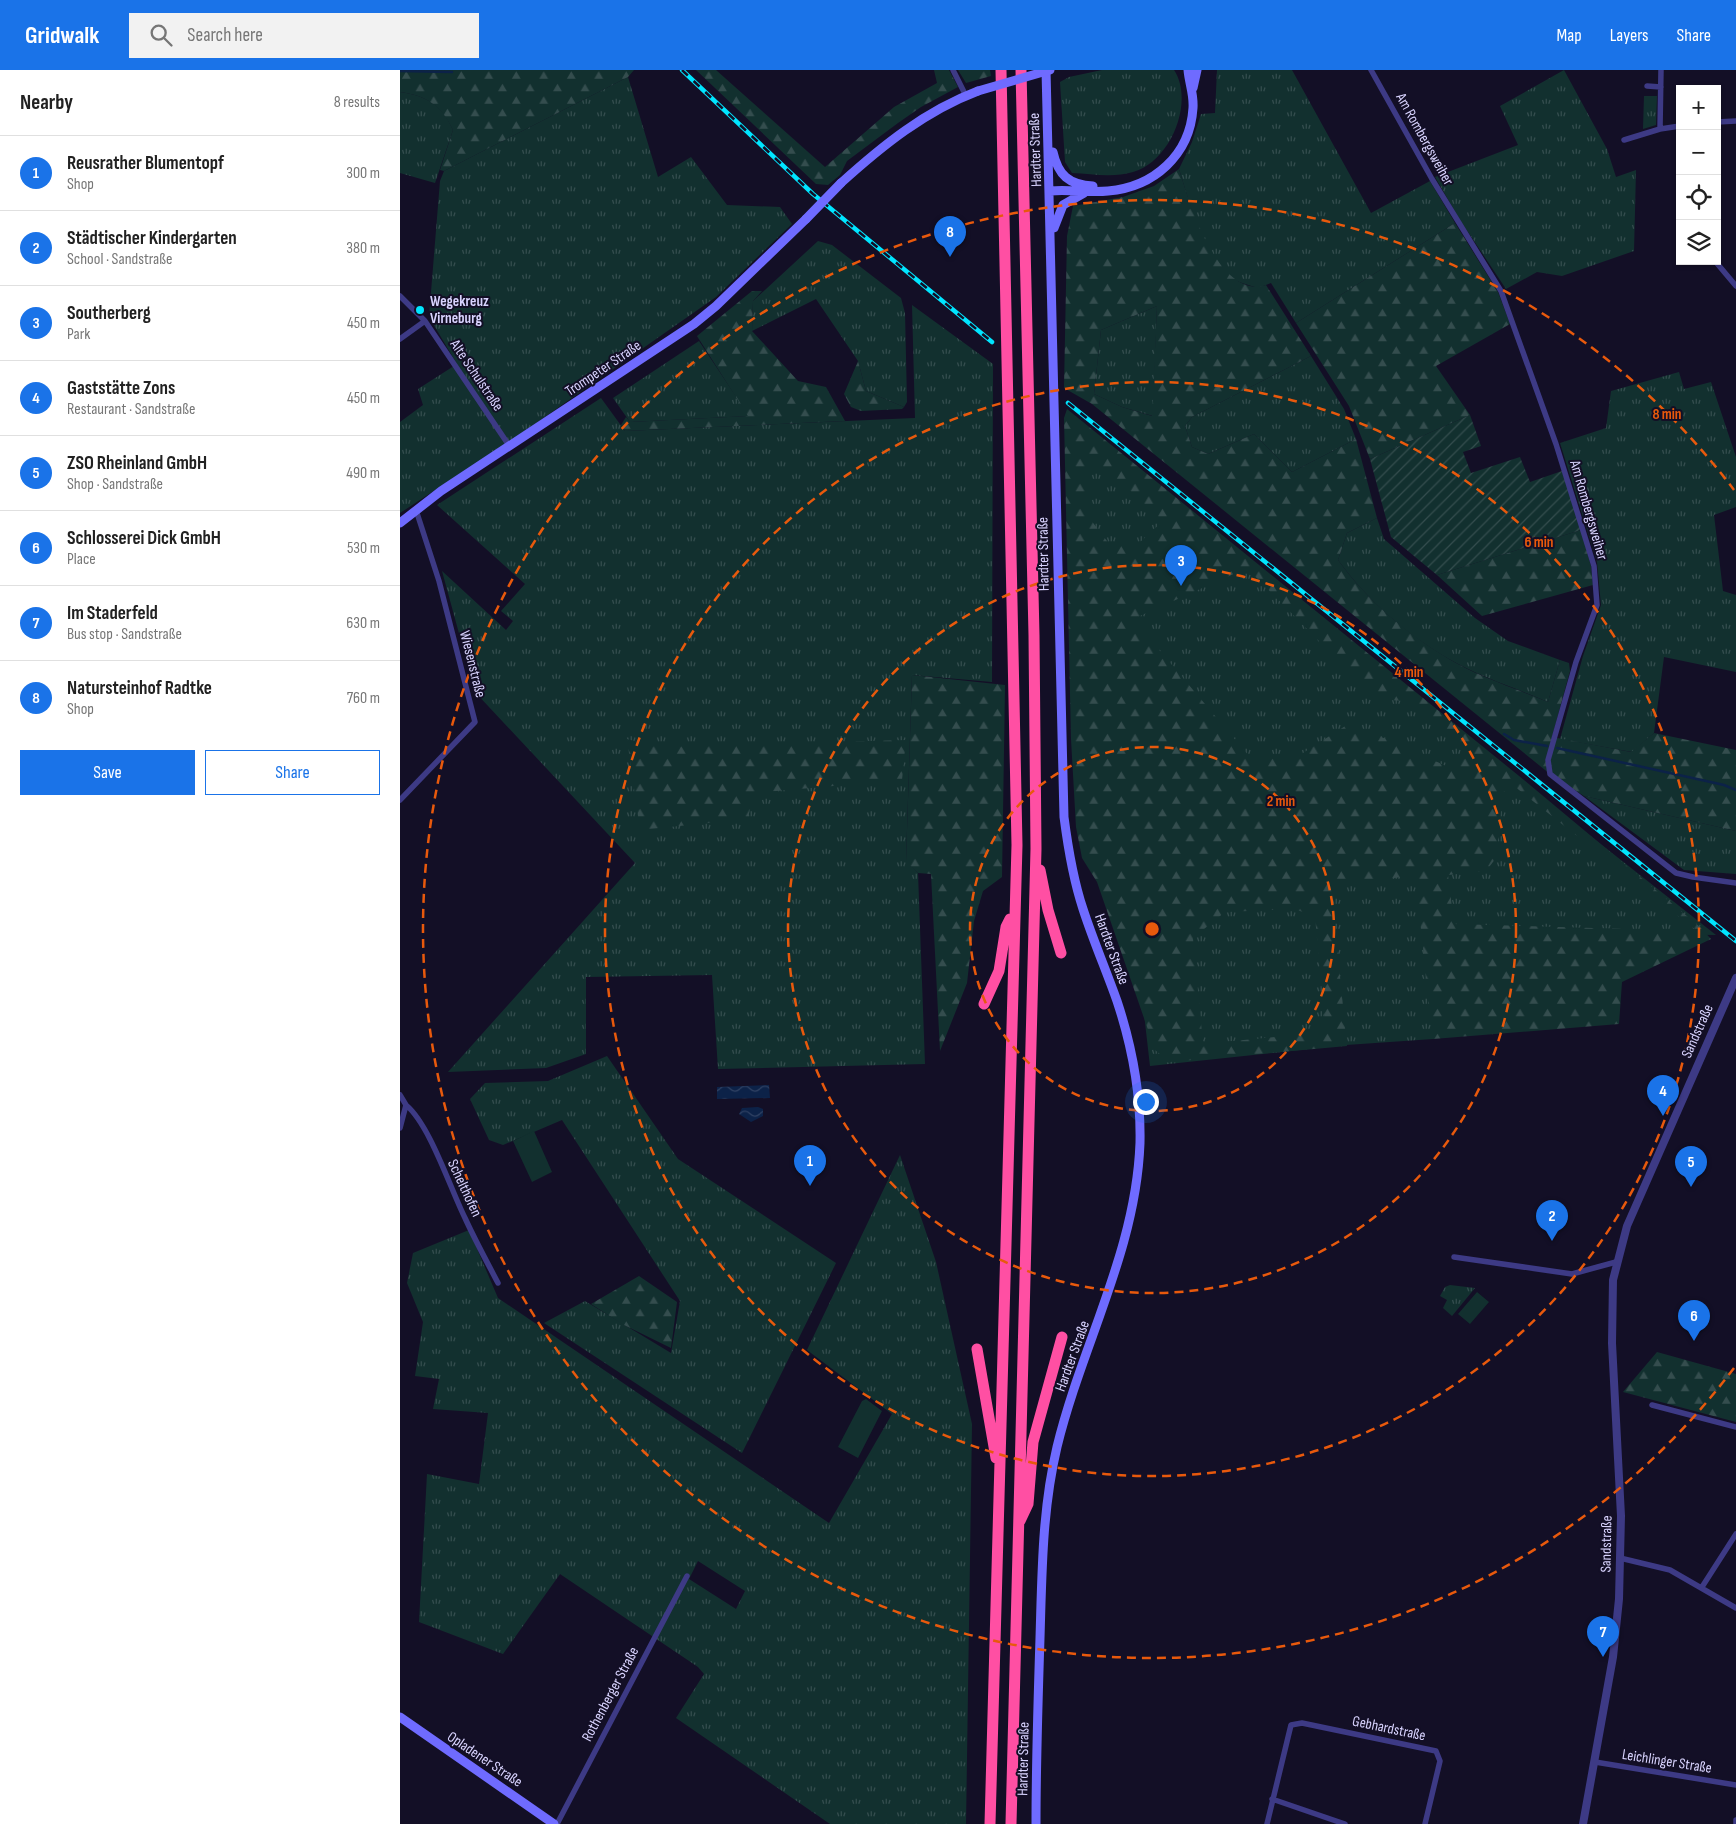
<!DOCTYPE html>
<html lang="en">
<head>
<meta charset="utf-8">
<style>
  :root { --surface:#fff; --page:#f2f2f2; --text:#222; --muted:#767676; --line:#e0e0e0; --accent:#1a73e8 }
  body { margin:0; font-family:"Sofia Sans Condensed",sans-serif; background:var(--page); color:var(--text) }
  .controls { position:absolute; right:15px; top:15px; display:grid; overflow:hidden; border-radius:0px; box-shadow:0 1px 4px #0004 }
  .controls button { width:45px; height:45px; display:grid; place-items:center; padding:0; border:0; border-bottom:1px solid var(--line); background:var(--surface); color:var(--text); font:25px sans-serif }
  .you { position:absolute; left:745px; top:1031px; width:18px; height:18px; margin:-12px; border:4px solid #fff; border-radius:50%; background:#1a73e8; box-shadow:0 0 0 8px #1a73e833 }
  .badge { display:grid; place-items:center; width:32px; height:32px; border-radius:50%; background:var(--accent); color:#fff; font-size:16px; font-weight:700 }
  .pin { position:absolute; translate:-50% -41px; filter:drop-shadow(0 1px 2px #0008) }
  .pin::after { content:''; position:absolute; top:26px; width:18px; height:15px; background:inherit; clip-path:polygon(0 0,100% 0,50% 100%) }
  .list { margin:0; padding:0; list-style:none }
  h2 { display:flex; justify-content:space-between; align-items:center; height:65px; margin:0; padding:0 20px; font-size:21px }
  h2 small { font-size:16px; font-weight:400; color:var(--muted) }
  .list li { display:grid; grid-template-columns:32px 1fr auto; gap:15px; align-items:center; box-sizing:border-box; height:75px; padding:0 20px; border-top:1px solid var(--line) }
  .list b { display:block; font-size:19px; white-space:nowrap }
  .list p { margin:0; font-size:16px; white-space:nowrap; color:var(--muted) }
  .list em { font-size:16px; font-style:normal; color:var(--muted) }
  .actions { display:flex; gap:10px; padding:15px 20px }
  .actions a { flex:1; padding:11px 0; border:1px solid var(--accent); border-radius:0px; text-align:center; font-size:18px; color:var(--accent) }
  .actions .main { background:var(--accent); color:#fff }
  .icon { flex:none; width:28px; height:28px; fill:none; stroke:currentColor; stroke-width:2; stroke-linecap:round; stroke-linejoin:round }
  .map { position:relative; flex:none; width:1336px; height:1754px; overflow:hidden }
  header { display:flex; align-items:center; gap:30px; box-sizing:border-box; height:70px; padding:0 25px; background:var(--accent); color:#fff }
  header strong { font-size:24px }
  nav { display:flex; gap:28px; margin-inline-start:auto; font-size:18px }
  .search { width:350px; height:45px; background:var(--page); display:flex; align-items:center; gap:12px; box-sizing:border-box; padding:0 18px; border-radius:0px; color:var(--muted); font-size:19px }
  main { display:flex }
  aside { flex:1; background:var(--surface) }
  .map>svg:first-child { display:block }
</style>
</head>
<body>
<header>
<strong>Gridwalk</strong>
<div class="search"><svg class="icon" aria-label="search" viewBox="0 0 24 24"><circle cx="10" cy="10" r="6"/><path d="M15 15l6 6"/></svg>Search here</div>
<nav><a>Map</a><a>Layers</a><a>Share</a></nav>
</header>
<main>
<aside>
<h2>Nearby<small>8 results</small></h2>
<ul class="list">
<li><span class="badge">1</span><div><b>Reusrather Blumentopf</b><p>Shop</p></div><em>300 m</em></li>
<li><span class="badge">2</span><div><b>Städtischer Kindergarten</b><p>School · Sandstraße</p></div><em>380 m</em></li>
<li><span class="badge">3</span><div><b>Southerberg</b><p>Park</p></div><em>450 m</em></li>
<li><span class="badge">4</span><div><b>Gaststätte Zons</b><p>Restaurant · Sandstraße</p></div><em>450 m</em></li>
<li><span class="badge">5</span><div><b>ZSO Rheinland GmbH</b><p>Shop · Sandstraße</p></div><em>490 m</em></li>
<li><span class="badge">6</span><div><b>Schlosserei Dick GmbH</b><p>Place</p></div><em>530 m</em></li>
<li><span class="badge">7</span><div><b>Im Staderfeld</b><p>Bus stop · Sandstraße</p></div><em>630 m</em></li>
<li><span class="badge">8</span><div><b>Natursteinhof Radtke</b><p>Shop</p></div><em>760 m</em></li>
</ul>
<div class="actions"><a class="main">Save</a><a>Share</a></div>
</aside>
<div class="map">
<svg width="1336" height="1754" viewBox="0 0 1336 1754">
  <defs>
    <pattern id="grass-tufts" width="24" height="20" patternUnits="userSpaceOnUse" patternTransform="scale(1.25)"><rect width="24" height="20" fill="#12302f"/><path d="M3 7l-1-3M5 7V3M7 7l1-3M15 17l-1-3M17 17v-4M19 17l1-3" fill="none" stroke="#344d4e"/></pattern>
    <pattern id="forest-firs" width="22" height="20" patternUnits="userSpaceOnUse" patternTransform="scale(1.25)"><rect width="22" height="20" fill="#12302f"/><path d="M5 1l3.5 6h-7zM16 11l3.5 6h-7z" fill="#344d4e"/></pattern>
    <pattern id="garden-furrows" width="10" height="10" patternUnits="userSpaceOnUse" patternTransform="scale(1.25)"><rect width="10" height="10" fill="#12302f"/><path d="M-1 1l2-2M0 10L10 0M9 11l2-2" fill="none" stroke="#344d4e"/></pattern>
    <pattern id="water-waves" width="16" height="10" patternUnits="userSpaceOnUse" patternTransform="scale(1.25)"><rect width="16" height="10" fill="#0c2248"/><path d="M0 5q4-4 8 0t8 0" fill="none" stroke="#2f4163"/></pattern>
  </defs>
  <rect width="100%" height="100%" fill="#130f26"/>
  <!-- grass -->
  <path fill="url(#grass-tufts)" fill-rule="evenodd" d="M 702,0 L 774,0 C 795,32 770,92 733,102 C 713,108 693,104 672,103 L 665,92 L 660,12 L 669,7 Z
    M 817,0 L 892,0 L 971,143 L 1030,111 L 1055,153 L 896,253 L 871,213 L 858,218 C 849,215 836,212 829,206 C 801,179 790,134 779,99 L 792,72 L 801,44 L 815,43 Z
    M 1164,0 L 1207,79 L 1216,107 L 1236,100 L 1234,181 L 1162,206 L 1137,202 L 1106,219 L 1060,150 L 1035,107 L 1118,75 L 1100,36 Z
    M 228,7 L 258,107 L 291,87 L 327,135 L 380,137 L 392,154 L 316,227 L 112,370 L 0,443 L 0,352 L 23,335 L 18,319 L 57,294 L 29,247 L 40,111 L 44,101 Z
    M 0,22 C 27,26 42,35 53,60 L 35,113 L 0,103 Z
    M 1244,26 L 1257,26 L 1256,55 L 1243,59 Z
    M 418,171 L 432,175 L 501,228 L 505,243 L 507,332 L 504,337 L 466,321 L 458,291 L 416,229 L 352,261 L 353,231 Z
    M 512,235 L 593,294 L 592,612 L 512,605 L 506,791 L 518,803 L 525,994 L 318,999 L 312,905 L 186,907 L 186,984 L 146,998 L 48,1002 L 235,793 L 75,622 L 42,501 L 106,560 L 113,551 L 101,541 L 125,514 L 37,435 L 201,328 L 225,361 L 515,348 Z
    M 757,236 L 753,346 L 722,337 L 694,324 L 701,260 Z
    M 299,271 L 349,346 L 230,352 L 213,328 Z
    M 911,286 L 944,339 L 956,369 L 892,402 L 854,364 L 808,384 L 792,377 L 785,356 L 792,347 Z
    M 1279,302 L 1284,319 L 1311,312 L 1336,387 L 1336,437 L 1314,445 L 1323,521 L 1336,525 L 1336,602 L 1264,587 L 1254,663 L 1232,682 L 1160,669 L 1183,586 L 1201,535 L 1197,492 L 1160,373 L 1206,358 L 1211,321 Z
    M 678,350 L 1084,682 L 1316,865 L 1064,862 L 1033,969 L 946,975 L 750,996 L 731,830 L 686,784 Z
    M 977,448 L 984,469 L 1075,548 L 1108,571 L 1160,590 L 1148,632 C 1116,618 1080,607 1049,589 C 1006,564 968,531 938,490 L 947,463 Z
    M 1184,726 L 1336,761 L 1336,804 L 1284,800 Z
    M 207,986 L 278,1089 L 436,1193 L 342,1383 L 144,1253 L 185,1231 L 271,1283 L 280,1231 L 162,1050 L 103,1075 L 89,1070 L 70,1029 L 85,1013 L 148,1011 Z
    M 500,1085 L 536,1192 L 572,1354 L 566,1754 L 430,1754 L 276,1648 L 304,1604 L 298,1597 L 160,1504 L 103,1584 L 19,1552 L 27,1404 L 79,1414 L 88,1343 L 33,1339 L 39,1309 L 15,1306 L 23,1252 L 7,1213 L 13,1183 L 69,1160 L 98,1228 L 429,1453 L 492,1344 L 407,1280 ZM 298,1491 L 345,1521 L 336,1539 L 289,1509 Z
    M 1050,1215 L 1075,1218 L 1052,1246 L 1043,1238 L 1047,1230 L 1040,1226 L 1045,1217 Z"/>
  <!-- forest -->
  <path fill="url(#forest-firs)" fill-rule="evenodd" d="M 0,0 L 234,0 L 228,7 L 44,101 L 40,100 L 53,60 C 41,35 27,26 0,22 Z
    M 296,0 L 316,0 L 425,97 L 494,37 L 537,13 L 534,0 L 549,0 L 558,17 L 521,37 L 498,53 L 447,91 L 440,105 L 428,115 L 416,114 Z
    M 558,0 L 590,0 L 591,6 L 566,13 Z
    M 779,99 C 789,132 818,230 866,215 L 911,286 L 792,347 L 785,356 L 792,377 L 808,384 L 854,364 L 892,402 L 956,369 L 977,448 L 947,463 L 938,490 C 968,531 1006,563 1049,589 C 1077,606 1117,619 1148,632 L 1160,590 L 1169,593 L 1170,601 L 1152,667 L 1231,682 L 1254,663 L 1336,680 L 1336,761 L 1184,726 L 1150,704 L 692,334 L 664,318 L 667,166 L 673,136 L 723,127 L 754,116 ZM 757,236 L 752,346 L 722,337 L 694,324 L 701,260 Z
    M 1055,153 L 1098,222 L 1110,254 L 1036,296 L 1070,345 L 970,389 L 949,336 L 896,253 Z
    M 352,221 L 362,221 L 353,231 L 352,261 L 398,311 L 426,317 L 445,351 L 225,361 L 221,355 L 226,347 L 230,352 L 348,346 L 297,266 Z
    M 458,291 L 466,321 L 504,337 L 502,339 L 461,341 L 451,337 L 444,324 Z
    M 667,339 L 1124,710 L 1300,857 L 1311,869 L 1222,912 L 1219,954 L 1033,969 L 1015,805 L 931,817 L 947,976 L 770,992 L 755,980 L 697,812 L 682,788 L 676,757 L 671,669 L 664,348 ZM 688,397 L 724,415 L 763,451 L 737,475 L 710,475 L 687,445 ZM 847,498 L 976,629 L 1004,631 L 1062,677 L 1055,700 L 950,653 L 892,690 L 849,686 L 733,549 ZM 1114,716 L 1297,861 L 1054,854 L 1048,805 L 1086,801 L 1096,788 L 1103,722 ZM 895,839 L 915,847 L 926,962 L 803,974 L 793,868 L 825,842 Z
    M 1181,460 L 1191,496 L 1193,515 L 1082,546 L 1037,505 Z
    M 512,605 L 605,615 L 602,807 L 583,821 L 574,851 L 567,913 L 540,981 L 531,804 L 518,803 L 506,792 Z
    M 227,669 L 257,677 L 506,670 L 502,710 L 353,723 L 348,749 L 240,760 Z
    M 239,1206 L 277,1232 L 271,1278 L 222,1254 L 191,1234 Z
    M 1257,1282 L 1336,1304 L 1336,1352 L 1223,1322 Z"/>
  <!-- garden -->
  <path fill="url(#garden-furrows)" d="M 1070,345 L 1081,376 L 1063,382 L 1071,403 L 1120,387 L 1130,412 L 1162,401 L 1181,460 L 1037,505 L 991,467 L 970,389 Z"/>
  <!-- pitch -->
  <path fill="#12302f" d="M 134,1061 L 152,1102 L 132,1112 L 113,1071 Z
    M 1077,1222 L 1089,1232 L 1070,1254 L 1058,1244 Z
    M 466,1329 L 482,1341 L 458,1388 L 438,1377 L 462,1331 Z"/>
  <!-- water -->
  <path fill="url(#water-waves)" d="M 369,1015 L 370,1028 L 317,1029 L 317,1017 Z
    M 358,1037 L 363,1039 L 363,1046 L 351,1052 L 339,1044 L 342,1038 Z"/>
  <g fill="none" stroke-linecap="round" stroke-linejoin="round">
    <!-- stream -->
    <path stroke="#0c2248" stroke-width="2.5" d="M 0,1 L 52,2
      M 1104,664 L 1114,670 L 1147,676
      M 1157,678 L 1324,715 L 1336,720"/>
    <!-- minor -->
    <path stroke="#3d3a85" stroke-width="5.5" d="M 553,0 L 566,26
      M 971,0 L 1032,109 L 1101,221 L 1156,374 L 1194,496 L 1197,535 L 1176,592 L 1148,690 L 1150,704 L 1276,803 L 1293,807 L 1336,813
      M 1247,16 L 1261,17
      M 1317,52 L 1336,51
      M 1260,59 L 1280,56
      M 1224,70 L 1260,59 L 1261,0
      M 1315,191 L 1336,216
      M 0,226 L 25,251 L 110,377
      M 0,269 L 25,251
      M 0,730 L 75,652 L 39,511 L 16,440
      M 0,1025 L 6,1035 L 0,1058
      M 6,1035 C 30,1055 50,1118 65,1148 C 75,1170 87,1192 98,1213
      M 1054,1187 L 1172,1204 L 1216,1192
      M 1252,1335 L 1336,1357
      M 1220,1488 L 1270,1500 L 1336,1538
      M 1302,1517 L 1336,1464
      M 1195,1692 L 1336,1715
      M 872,1729 L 945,1754
      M 157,1754 L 287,1506
      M 867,1754 L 891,1655 L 902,1653 L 1036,1681 L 1040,1691 L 1025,1754
      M 1336,1754 L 1336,1750"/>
    <!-- tertiary -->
    <path stroke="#3d3a85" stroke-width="8" d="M 1183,1754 L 1213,1587 L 1219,1529 L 1221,1446 L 1212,1273 L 1213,1210 L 1227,1156 L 1336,908"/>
    <!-- secondary -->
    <path stroke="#6f6bff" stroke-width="9" d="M 793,18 L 797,0
      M 653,82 C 658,105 669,115 693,116
      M 441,113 C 482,76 525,41 578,21
      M 650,121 C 669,119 689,123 708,121 C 754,117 790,85 793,38 C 794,24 789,13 788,0
      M 654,158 L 663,135 L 684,123
      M 0,453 L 41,421 L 294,254 L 316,236 L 406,149
      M 0,1647 L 154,1754
      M 636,1754 C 636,1692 638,1630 640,1568 C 642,1503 642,1440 657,1377 C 682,1274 736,1181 740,1073 C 741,1025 732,976 717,931 C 706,900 693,870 683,839 C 673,809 668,778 664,747 L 646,0"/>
    <!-- motorway -->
    <path stroke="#ff4fa3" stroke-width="11" d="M 640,800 L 648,840 L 661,883
      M 584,934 L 599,901 L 606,857 L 610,849
      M 577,1279 L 596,1388
      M 620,1451 L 628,1434 L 633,1372 L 662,1267
      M 590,1754 L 617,775 L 601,0
      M 611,1754 L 636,779 L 634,565 L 621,0"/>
    <defs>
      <path id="rail" d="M 282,0 L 413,124 L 592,272
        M 668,333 L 1336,871"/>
    </defs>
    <!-- rail casing -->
    <use href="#rail" stroke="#00e5ff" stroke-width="4.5"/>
    <!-- rail -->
    <use href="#rail" stroke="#130f26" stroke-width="2.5" stroke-dasharray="8" stroke-linecap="butt"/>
    <!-- secondary-bridge -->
    <path stroke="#6f6bff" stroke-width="9" d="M 578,21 L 650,0
      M 406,149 L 441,113"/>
  </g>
  <!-- distance rings -->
  <g fill="none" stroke="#e8590c" stroke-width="2.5" stroke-dasharray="9 6">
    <circle cx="752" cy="859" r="182"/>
    <circle cx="752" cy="859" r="364"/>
    <circle cx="752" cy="859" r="547"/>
    <path d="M1334 1298A729 729 0 1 1 1334 420"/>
  </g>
  <!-- markers -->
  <circle fill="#00e5ff" stroke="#130f26" stroke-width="2" cx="20" cy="240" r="5"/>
  <g text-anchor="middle" stroke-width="4" stroke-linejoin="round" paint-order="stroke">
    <!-- street labels -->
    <g font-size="15" fill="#d9d4ff" stroke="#130f26">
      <text transform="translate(1025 69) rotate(61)" y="5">Am Rombergsweiher</text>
      <text transform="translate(635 80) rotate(-92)" y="5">Hardter Straße</text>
      <text transform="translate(203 298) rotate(-34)" y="5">Trompeter Straße</text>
      <text transform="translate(77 305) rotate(56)" y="5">Alte Schulstraße</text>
      <text transform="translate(1189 440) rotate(74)" y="5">Am Rombergsweiher</text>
      <text transform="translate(643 484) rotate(-91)" y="5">Hardter Straße</text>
      <text transform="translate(73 594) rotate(76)" y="5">Wiesenstraße</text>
      <text transform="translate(712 879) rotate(70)" y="5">Hardter Straße</text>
      <text transform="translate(1297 961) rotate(-66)" y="5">Sandstraße</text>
      <text transform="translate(65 1118) rotate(65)" y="5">Schelthofen</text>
      <text transform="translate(672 1286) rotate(-70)" y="5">Hardter Straße</text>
      <text transform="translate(1206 1474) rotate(-89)" y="5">Sandstraße</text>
      <text transform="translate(210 1624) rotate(-62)" y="5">Rothenberger Straße</text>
      <text transform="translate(989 1658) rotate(12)" y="5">Gebhardstraße</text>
      <text transform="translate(85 1689) rotate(34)" y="5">Opladener Straße</text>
      <text transform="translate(623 1689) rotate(-89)" y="5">Hardter Straße</text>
      <text transform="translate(1267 1691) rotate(9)" y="5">Leichlinger Straße</text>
    </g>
    <!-- poi labels -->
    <g font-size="15" font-weight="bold" fill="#d9d4ff" stroke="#130f26" text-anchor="start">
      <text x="30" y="236">Wegekreuz<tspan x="30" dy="17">Virneburg</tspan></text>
    </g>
  </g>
  <circle cx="752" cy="859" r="8" fill="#e8590c" stroke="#130f26" stroke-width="2.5"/>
  <g font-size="15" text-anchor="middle" font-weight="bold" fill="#e8590c" stroke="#130f26" stroke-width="4" stroke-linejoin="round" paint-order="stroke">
    <text x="1267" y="349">8 min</text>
    <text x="1139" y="477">6 min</text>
    <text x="1009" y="607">4 min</text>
    <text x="881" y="736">2 min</text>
  </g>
</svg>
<div class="controls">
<button>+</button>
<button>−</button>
<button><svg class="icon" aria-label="locate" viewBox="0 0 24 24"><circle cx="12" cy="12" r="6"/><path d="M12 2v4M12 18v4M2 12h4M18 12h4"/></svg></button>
<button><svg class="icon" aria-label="layers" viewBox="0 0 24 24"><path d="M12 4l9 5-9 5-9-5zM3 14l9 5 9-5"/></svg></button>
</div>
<div class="you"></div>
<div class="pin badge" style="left:410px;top:1116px">1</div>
<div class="pin badge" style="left:1152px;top:1171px">2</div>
<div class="pin badge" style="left:781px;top:516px">3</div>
<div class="pin badge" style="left:1263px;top:1046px">4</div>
<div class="pin badge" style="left:1291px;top:1117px">5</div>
<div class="pin badge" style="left:1294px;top:1271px">6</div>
<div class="pin badge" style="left:1203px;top:1587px">7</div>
<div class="pin badge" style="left:550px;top:187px">8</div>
</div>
</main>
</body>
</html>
